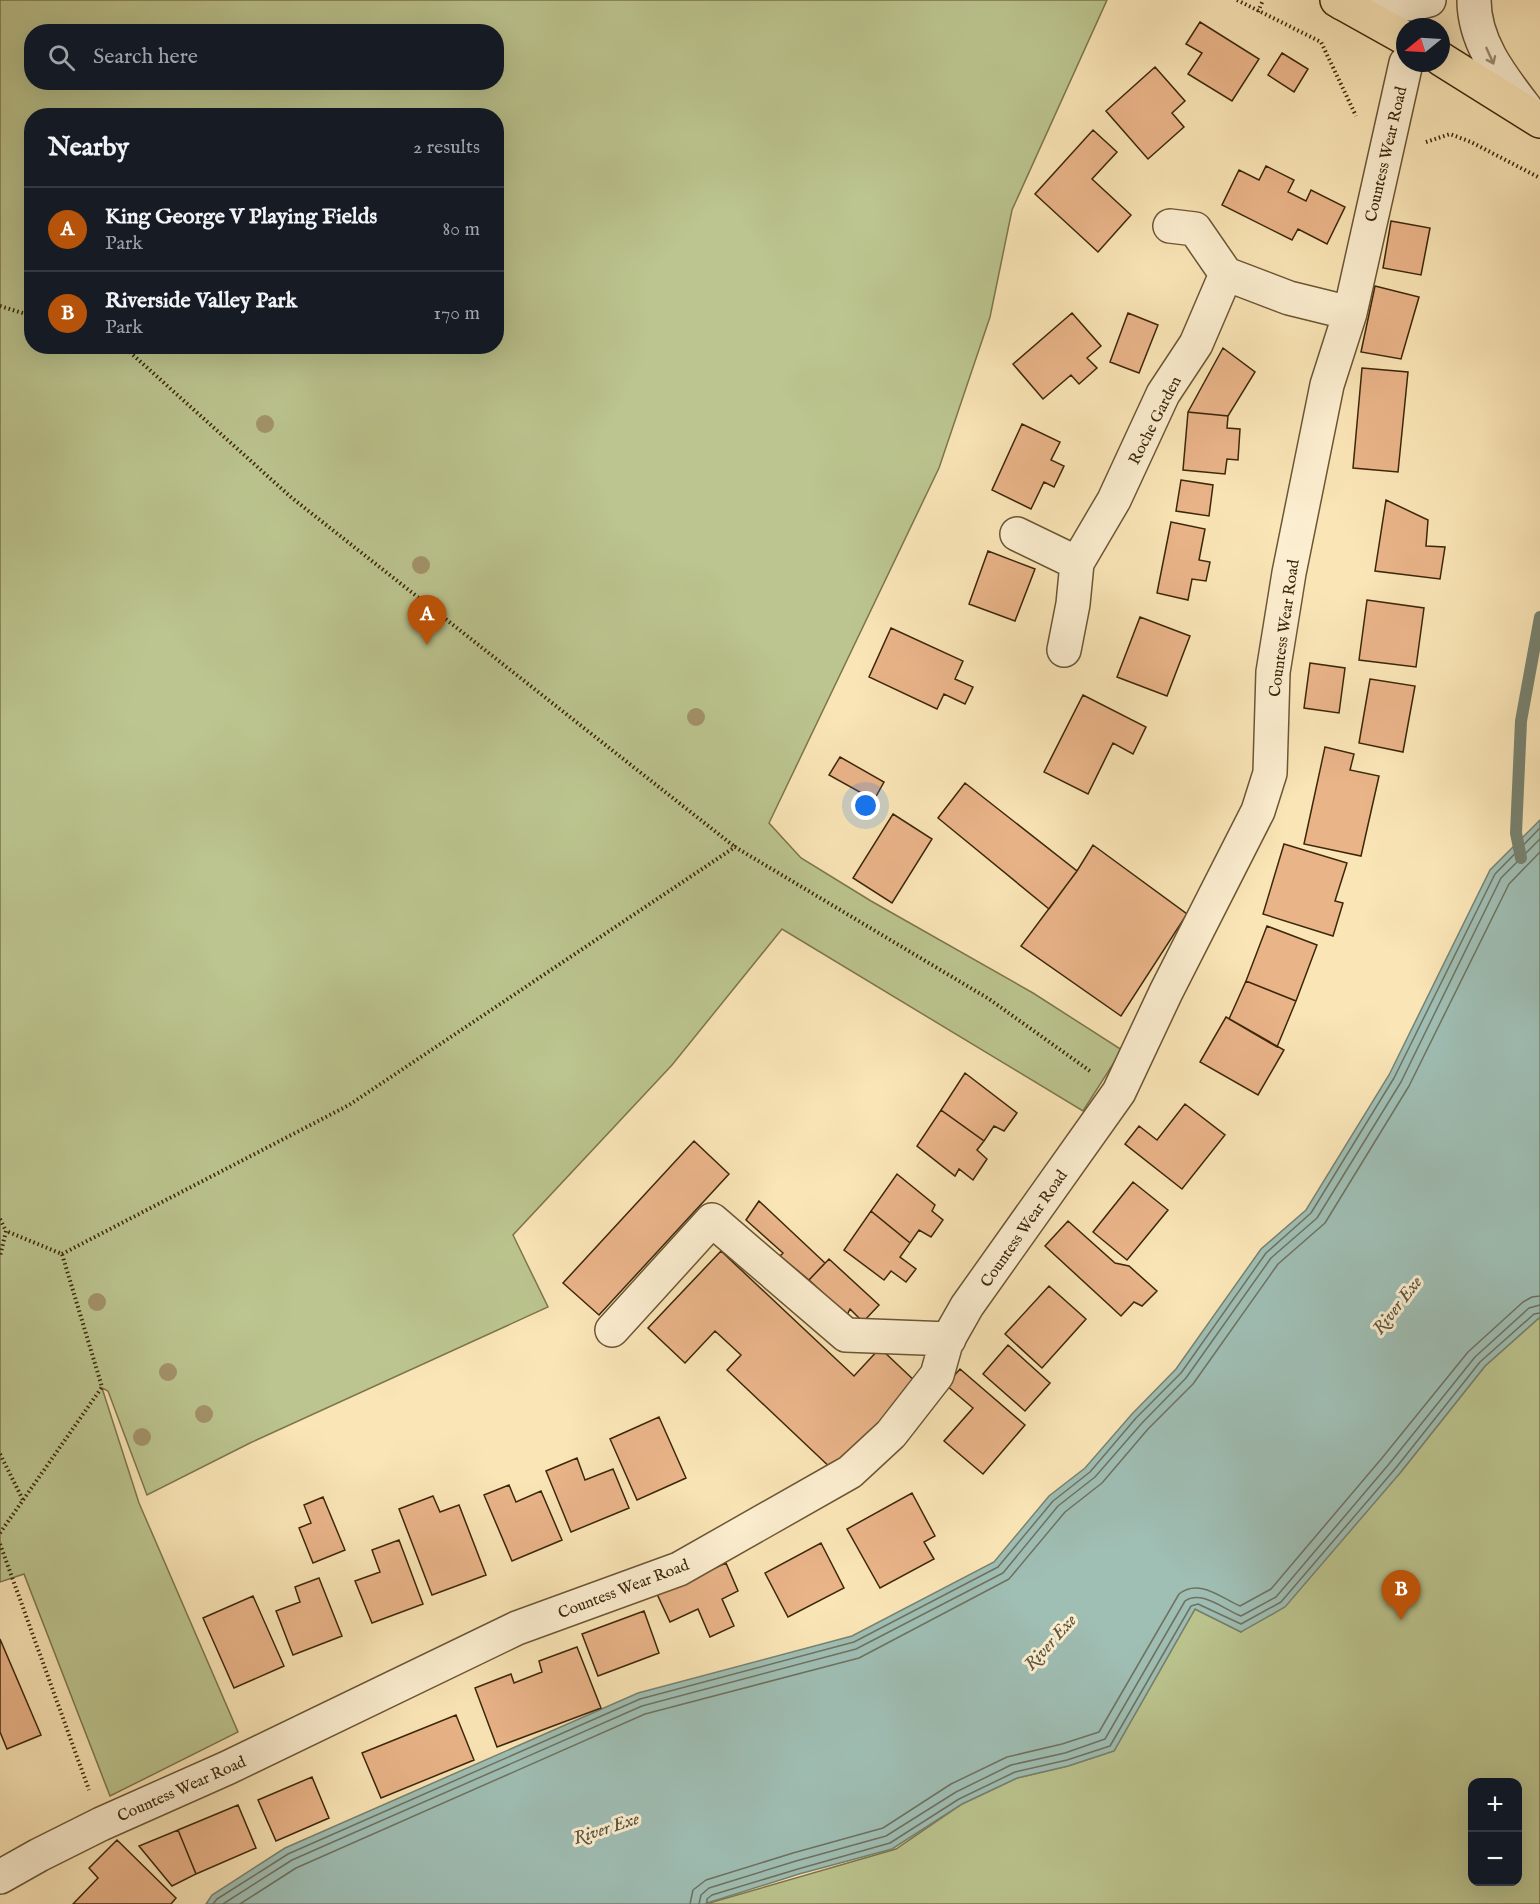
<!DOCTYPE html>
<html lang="en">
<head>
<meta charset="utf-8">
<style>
  :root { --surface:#171b24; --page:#242831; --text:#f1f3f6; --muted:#9ea1a6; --line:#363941; --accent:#b45309 }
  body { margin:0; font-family:"IM FELL English",serif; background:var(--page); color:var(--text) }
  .controls { position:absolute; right:18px; bottom:18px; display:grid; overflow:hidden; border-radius:12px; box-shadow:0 6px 24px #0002 }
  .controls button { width:54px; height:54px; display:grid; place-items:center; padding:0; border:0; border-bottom:2px solid var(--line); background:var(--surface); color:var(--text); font:30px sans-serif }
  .compass { position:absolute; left:1396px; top:18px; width:54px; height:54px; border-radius:50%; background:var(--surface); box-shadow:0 6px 24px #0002; rotate:252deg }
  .you { position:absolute; left:866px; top:806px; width:21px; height:21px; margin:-15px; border:4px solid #fff; border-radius:50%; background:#1a73e8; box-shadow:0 0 0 9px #1a73e833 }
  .badge { display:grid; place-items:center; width:39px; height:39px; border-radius:50%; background:var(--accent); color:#fff; font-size:20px; font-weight:700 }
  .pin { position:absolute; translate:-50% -50px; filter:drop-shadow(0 2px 3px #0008) }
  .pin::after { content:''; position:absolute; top:32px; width:21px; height:18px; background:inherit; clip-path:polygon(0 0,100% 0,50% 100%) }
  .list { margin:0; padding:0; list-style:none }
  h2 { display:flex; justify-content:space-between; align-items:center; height:78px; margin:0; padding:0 24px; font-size:26px }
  h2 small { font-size:20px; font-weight:400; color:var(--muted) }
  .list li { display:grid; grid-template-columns:39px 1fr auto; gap:18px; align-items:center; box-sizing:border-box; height:84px; padding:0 24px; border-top:2px solid var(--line) }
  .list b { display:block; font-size:22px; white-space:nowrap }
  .list p { margin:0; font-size:20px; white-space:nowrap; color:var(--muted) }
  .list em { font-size:20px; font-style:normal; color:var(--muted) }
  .icon { flex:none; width:33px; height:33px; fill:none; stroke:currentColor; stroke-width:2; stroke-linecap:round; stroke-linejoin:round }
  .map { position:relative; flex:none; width:1540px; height:1904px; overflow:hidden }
  .search { position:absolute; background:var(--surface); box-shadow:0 6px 24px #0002; left:24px; top:24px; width:480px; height:66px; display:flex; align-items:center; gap:15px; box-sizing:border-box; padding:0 21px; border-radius:24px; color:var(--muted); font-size:22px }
  .panel { position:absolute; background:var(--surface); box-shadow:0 6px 24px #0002; left:24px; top:108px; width:480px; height:246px; border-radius:24px }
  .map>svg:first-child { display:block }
</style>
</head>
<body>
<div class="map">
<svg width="1540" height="1904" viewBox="0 0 1540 1904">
  <rect width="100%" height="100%" fill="#fae5b6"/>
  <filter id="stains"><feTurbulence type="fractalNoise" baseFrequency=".00333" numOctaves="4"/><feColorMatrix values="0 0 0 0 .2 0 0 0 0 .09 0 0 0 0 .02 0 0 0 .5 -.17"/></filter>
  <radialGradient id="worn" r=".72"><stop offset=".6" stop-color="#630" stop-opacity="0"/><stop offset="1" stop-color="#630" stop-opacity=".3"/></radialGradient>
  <!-- green -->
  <path fill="#bcc58f" stroke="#7c764c" stroke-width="1.5" fill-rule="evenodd" d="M 0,0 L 1107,0 L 1012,210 L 990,317 L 939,468 L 769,823 L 801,858 L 871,901 L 1033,993 L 1122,1050 L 1083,1111 L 782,929 L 672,1065 L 513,1235 L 548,1307 L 250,1443 L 147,1495 L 108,1391 L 102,1388 L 139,1503 L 238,1732 L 110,1796 L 24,1574 L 0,1582 ZM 32,32 L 496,32 L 496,82 L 32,82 ZM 32,116 L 496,116 L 496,346 L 32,346 Z
    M 1540,1317 L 1540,1904 L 706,1904 L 896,1849 L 962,1804 L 1017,1778 L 1068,1766 L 1114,1751 L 1195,1609 L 1241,1632 L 1400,1473 L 1485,1366 ZM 1472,1782 L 1518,1782 L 1518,1882 L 1472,1882 Z"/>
  <!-- water -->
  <path fill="#9fbeb4" stroke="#778270" stroke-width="1.5" d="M 1540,820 L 1540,1317 L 1485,1366 L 1400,1473 L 1285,1607 L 1241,1632 L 1195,1609 L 1114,1751 L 1068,1766 L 1017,1778 L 962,1804 L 892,1849 L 799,1874 L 704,1904 L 206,1904 L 212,1895 L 285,1848 L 638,1693 L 852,1636 L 994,1562 L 1049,1496 L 1085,1468 L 1132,1414 L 1176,1369 L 1261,1249 L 1306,1210 L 1389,1075 L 1490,870 Z"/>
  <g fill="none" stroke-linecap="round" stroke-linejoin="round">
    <!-- shore -->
    <path stroke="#6e725f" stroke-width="1.5" d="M 213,1904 L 217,1899 L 288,1854 L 640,1699 L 854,1642 L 998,1567 L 1053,1501 L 1090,1472 L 1136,1418 L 1181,1373 L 1266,1253 L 1311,1213 L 1394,1078 L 1495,874 L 1540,828
      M 223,1904 L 292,1860 L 642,1706 L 856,1649 L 1003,1573 L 1058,1506 L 1095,1477 L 1142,1423 L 1186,1378 L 1271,1258 L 1317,1218 L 1401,1082 L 1501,878 L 1540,839
      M 240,1904 L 296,1868 L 645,1714 L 859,1658 L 1009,1579 L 1065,1512 L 1102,1483 L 1148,1429 L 1193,1384 L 1278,1264 L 1325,1223 L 1409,1086 L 1509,884 L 1540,852
      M 690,1904 L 693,1890 L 706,1880 L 793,1853 L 883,1828 L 951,1784 L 1007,1757 L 1062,1744 L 1099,1732 L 1179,1594 C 1199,1578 1221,1598 1240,1606 L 1271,1589 L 1382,1458 L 1468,1352 L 1523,1302 L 1532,1297 L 1540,1296
      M 699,1904 L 701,1895 L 709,1888 L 796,1861 L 886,1836 L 956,1792 L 1011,1765 L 1065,1753 L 1105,1739 L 1185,1601 C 1201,1589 1225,1610 1241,1616 L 1276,1597 L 1389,1464 L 1475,1357 L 1529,1308 L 1540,1305
      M 707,1904 L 707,1899 L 712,1895 L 798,1869 L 890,1843 L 959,1799 L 1015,1772 L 1067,1760 L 1110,1746 L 1191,1606 L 1198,1604 L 1241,1624 L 1281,1602 L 1395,1469 L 1480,1362 L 1534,1314 L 1540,1313"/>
    <!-- stream -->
    <path stroke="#778270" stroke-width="12" d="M 1521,858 L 1516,833 L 1521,721 L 1540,617"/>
  </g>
  <!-- building -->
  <path fill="#eab489" stroke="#3c270a" stroke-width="1.5" d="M 1200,22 L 1259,59 L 1232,101 L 1188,74 L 1202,53 L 1186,44 Z
    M 1282,53 L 1308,69 L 1294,92 L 1268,75 Z
    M 1155,67 L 1185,101 L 1172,113 L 1184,127 L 1148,159 L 1106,111 Z
    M 1093,130 L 1117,152 L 1092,179 L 1131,215 L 1098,252 L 1035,194 Z
    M 1266,166 L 1294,180 L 1288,192 L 1306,201 L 1311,190 L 1345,207 L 1327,244 L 1298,229 L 1292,240 L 1222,205 L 1239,170 L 1259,180 Z
    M 1391,221 L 1430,228 L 1421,275 L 1383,268 Z
    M 1375,286 L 1419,297 L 1401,359 L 1361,352 Z
    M 1072,313 L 1101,346 L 1087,358 L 1097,368 L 1079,384 L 1071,375 L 1043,399 L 1013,364 Z
    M 1128,313 L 1158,325 L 1139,373 L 1110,362 Z
    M 1223,348 L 1255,372 L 1228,416 L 1188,412 Z
    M 1362,368 L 1408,372 L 1398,472 L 1353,468 Z
    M 1188,412 L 1228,416 L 1227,428 L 1240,429 L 1238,460 L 1227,459 L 1225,474 L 1183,470 Z
    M 1022,424 L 1060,442 L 1051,460 L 1064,466 L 1054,487 L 1044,482 L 1031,509 L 992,490 Z
    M 1181,480 L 1213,485 L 1209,516 L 1176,511 Z
    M 1386,500 L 1428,520 L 1426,546 L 1445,547 L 1440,579 L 1375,571 Z
    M 1171,522 L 1205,529 L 1199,560 L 1210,562 L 1206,581 L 1192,579 L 1188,600 L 1157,593 Z
    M 988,551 L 1035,569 L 1015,621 L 969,604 Z
    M 1367,600 L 1424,608 L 1416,667 L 1359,660 Z
    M 1140,617 L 1190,636 L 1167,696 L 1117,677 Z
    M 891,628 L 963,661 L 955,679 L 973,687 L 965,704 L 944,694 L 937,709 L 869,677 Z
    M 1310,663 L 1345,668 L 1339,713 L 1304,708 Z
    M 1370,679 L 1415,686 L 1403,752 L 1359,743 Z
    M 1083,695 L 1146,727 L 1133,754 L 1113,743 L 1088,794 L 1044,772 Z
    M 1325,747 L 1354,754 L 1350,770 L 1379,776 L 1361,856 L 1304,844 Z
    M 840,757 L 884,782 L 874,800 L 829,775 Z
    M 965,783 L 1077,871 L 1049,909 L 938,818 Z
    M 893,814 L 932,839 L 892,903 L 853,878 Z
    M 1284,844 L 1347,863 L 1335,901 L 1343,903 L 1333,936 L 1263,914 Z
    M 1093,845 L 1187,914 L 1121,1016 L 1021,946 L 1077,871 Z
    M 1267,926 L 1317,945 L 1296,1001 L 1246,981 Z
    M 1246,981 L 1296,1001 L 1277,1047 L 1229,1019 Z
    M 1226,1017 L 1284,1050 L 1258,1095 L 1200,1062 Z
    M 965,1073 L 1017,1113 L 1004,1131 L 994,1126 L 984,1141 L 941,1110 Z
    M 1185,1104 L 1225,1135 L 1182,1189 L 1125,1144 L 1139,1126 L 1157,1140 Z
    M 941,1110 L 984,1141 L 977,1150 L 987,1159 L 973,1180 L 959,1169 L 955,1176 L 917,1146 Z
    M 694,1141 L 729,1174 L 599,1315 L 563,1283 Z
    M 897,1174 L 935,1205 L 932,1211 L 943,1220 L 931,1237 L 919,1230 L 910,1243 L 871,1211 Z
    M 1133,1182 L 1168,1210 L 1127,1260 L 1093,1232 Z
    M 759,1201 L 825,1263 L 809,1280 L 780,1256 L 783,1253 L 746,1220 Z
    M 871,1211 L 910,1243 L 900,1257 L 916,1269 L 906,1282 L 891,1271 L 884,1280 L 844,1250 Z
    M 1068,1221 L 1115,1263 L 1129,1266 L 1157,1291 L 1142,1306 L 1134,1302 L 1121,1316 L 1045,1246 Z
    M 721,1251 L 854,1376 L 880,1348 L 918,1384 L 835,1472 L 727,1370 L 741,1355 L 715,1331 L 685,1363 L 648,1328 Z
    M 829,1259 L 879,1305 L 863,1322 L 850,1309 L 847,1315 L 809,1280 Z
    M 1049,1286 L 1086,1319 L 1042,1368 L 1005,1334 Z
    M 1008,1345 L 1050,1383 L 1025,1411 L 983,1374 Z
    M 960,1369 L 1025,1425 L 983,1474 L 944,1441 L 973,1408 L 946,1385 Z
    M 659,1417 L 686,1478 L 637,1500 L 610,1439 Z
    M 577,1458 L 585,1480 L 613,1469 L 629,1508 L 571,1532 L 546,1471 Z
    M 509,1485 L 516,1502 L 541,1491 L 562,1540 L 512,1561 L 484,1495 Z
    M 912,1493 L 935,1536 L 924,1542 L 934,1559 L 880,1588 L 847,1529 Z
    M 433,1496 L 440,1512 L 459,1505 L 486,1575 L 432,1595 L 399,1509 Z
    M 323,1497 L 345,1550 L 313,1563 L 299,1528 L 311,1523 L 304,1505 Z
    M 399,1540 L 423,1604 L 372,1623 L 355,1581 L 380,1572 L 372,1550 Z
    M 821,1543 L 844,1588 L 788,1617 L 765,1573 Z
    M 726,1563 L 738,1591 L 722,1599 L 734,1626 L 710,1637 L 698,1609 L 670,1622 L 657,1594 Z
    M 319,1578 L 342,1636 L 293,1655 L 276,1611 L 300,1602 L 295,1587 Z
    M 253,1596 L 284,1666 L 234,1688 L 203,1618 Z
    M 644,1611 L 659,1653 L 598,1676 L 582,1634 Z
    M 0,1639 L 41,1735 L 7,1749 L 0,1732 Z
    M 577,1647 L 601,1708 L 497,1747 L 475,1688 L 511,1674 L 514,1683 L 542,1672 L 539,1661 Z
    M 456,1715 L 474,1760 L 381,1798 L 362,1753 Z
    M 312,1777 L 329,1818 L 276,1841 L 258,1800 Z
    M 238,1805 L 256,1848 L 196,1874 L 178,1830 Z
    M 178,1830 L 196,1874 L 172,1886 L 139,1846 Z
    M 117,1840 L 176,1898 L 171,1904 L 73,1904 L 98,1878 L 89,1868 Z"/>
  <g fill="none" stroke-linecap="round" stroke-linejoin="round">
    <defs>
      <path id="minor" d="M 1474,0 C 1474,45 1505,81 1530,114
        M 1342,3 L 1413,4 L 1429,0
        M 1170,226 L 1195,229 L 1226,274
        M 1017,534 L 1077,563
        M 1064,650 L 1073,604 L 1077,563 L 1114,500 L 1163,394 L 1196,344 L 1226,274 L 1289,298 L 1350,313
        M 612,1330 L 712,1220 L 846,1335 L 949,1339
        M 0,1877 L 39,1855 L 101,1824 L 227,1768 L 517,1628 L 679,1569 L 850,1472 L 891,1434 L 937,1375 L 946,1343 L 967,1306 L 1119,1092 L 1166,992 L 1258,811 L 1270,773 L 1273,672 L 1289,573 L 1327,385 L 1350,313 L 1406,63"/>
      <path id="major" d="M 1337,0 L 1405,38
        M 1441,59 L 1540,121"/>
    </defs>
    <!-- minor casing -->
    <use href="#minor" stroke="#6c5635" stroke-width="36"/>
    <!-- major casing -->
    <use href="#major" stroke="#3c270a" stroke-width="36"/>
    <!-- path -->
    <path stroke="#3c270a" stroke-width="4" stroke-dasharray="1.5 3" stroke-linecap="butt" d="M 1237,0 L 1321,42 L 1356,116
      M 1258,12 L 1263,0
      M 1426,142 L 1450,134 L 1471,142 L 1540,178
      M 0,306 L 32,316
      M 123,346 L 292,498 L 735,847
      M 0,1219 L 6,1231 L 0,1256
      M 62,1254 L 349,1105 L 735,847 L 989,999 L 1090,1071
      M 0,1454 L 23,1500
      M 0,1533 L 102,1387 L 62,1254 L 6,1231
      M 0,1544 L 89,1790"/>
    <!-- minor -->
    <use href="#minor" stroke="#fceed0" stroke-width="33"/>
    <!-- major -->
    <use href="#major" stroke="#fae5b6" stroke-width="33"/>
  </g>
  <!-- trees -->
  <g fill="#a3926a">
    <circle cx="265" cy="424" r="9"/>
    <circle cx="421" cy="565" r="9"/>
    <circle cx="696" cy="717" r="9"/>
    <circle cx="97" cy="1302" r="9"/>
    <circle cx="168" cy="1372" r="9"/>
    <circle cx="204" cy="1414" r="9"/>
    <circle cx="142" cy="1437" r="9"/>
  </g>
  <!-- one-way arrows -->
  <defs><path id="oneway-shaft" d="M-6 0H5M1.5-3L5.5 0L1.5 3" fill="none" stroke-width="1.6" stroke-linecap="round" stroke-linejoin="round" transform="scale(1.5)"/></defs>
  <use stroke="#9c8a6d" href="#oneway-shaft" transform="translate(1490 56) rotate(66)"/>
  <g text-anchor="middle" stroke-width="6" stroke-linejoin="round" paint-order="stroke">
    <!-- street labels -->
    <g font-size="16" fill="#3c270a" stroke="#fceed0">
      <text transform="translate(1385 154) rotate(-77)" y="6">Countess Wear Road</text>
      <text transform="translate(1154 420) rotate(-63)" y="6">Roche Garden</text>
      <text transform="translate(1283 628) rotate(-82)" y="6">Countess Wear Road</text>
      <text transform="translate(1023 1228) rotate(-55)" y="6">Countess Wear Road</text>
      <text transform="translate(623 1588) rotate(-21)" y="6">Countess Wear Road</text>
      <text transform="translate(181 1788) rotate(-24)" y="6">Countess Wear Road</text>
    </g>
    <!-- water labels -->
    <g font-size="18" font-style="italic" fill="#5a543d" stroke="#fceed0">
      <text transform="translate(1397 1305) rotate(-52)" y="6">River Exe</text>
      <text transform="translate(1050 1642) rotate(-48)" y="6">River Exe</text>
      <text transform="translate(606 1828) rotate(-18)" y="6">River Exe</text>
    </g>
  </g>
  <rect width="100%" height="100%" filter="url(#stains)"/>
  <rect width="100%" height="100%" fill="url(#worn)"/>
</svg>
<div class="controls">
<button>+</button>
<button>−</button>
</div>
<svg class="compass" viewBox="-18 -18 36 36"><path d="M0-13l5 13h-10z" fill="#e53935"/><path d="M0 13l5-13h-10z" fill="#9ea1a6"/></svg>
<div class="you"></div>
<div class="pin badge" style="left:427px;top:645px">A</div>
<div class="pin badge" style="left:1401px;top:1620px">B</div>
<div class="search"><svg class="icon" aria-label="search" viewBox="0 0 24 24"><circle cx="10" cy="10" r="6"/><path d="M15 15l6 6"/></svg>Search here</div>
<section class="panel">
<h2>Nearby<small>2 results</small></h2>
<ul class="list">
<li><span class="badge">A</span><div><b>King George V Playing Fields</b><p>Park</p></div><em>80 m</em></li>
<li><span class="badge">B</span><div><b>Riverside Valley Park</b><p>Park</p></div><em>170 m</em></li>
</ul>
</section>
</div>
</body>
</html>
